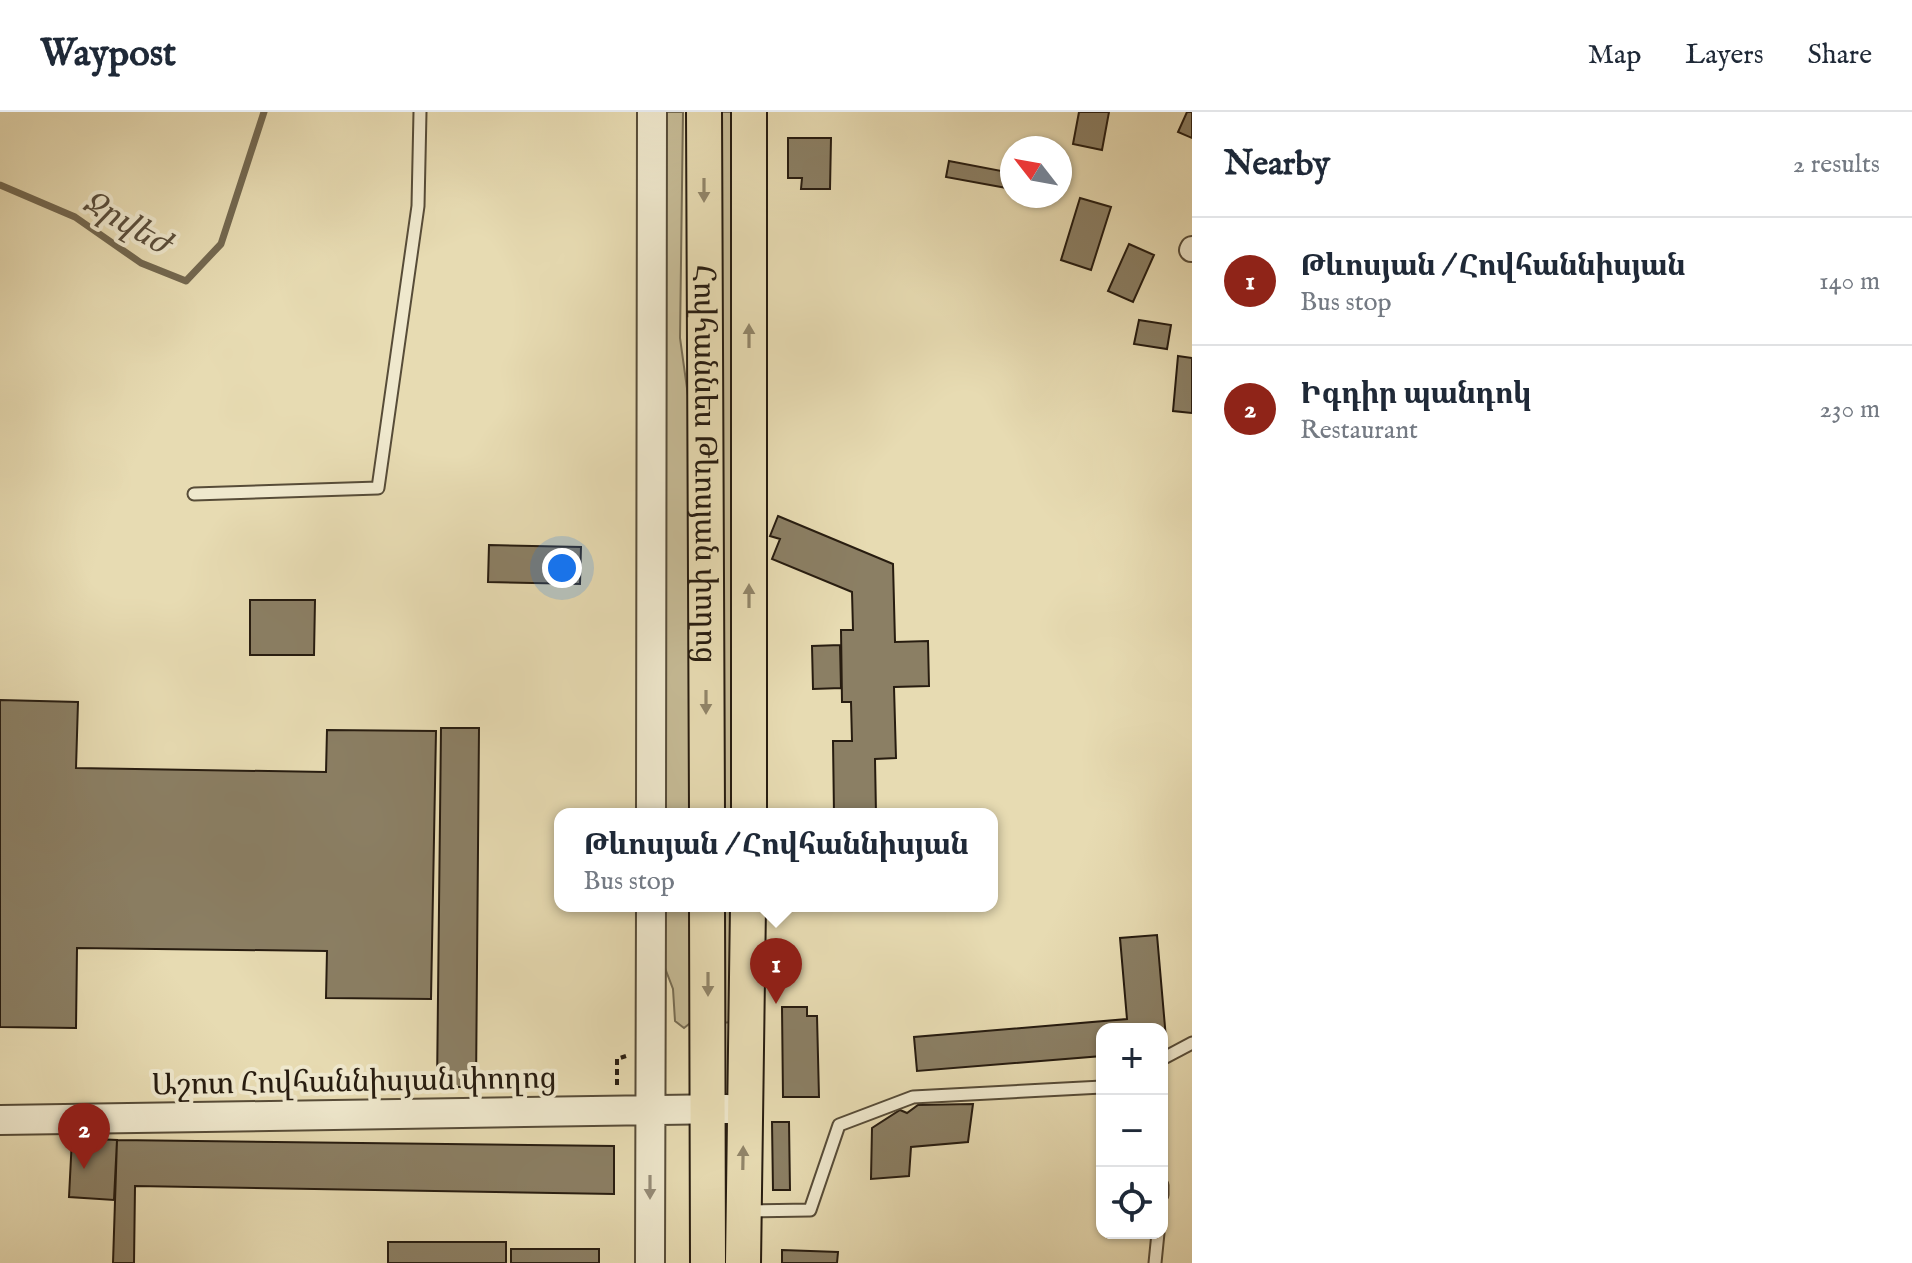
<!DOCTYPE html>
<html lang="en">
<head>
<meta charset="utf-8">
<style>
  :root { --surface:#fff; --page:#f6f6f7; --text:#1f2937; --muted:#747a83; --line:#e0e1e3; --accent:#8f2418 }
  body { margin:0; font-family:"IM FELL English","Noto Serif Armenian",serif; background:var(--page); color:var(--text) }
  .controls { position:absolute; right:24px; bottom:24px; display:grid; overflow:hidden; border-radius:16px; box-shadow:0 2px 6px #0004 }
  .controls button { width:72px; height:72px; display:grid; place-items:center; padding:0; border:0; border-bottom:2px solid var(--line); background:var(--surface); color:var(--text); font:40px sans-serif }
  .compass { position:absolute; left:1000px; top:24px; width:72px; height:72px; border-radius:50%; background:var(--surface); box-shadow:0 2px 6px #0004; rotate:301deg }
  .you { position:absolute; left:562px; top:456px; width:28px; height:28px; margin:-20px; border:6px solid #fff; border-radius:50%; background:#1a73e8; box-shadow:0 0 0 12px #1a73e833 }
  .badge { display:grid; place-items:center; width:52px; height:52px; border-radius:50%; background:var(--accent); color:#fff; font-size:26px; font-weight:700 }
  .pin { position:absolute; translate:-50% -66px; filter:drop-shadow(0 2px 4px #0008) }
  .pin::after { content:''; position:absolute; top:42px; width:28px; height:24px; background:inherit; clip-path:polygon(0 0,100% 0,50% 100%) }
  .popup { position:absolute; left:554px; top:696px; width:444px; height:104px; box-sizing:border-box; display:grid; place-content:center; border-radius:16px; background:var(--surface); filter:drop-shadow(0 2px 6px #0005); font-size:26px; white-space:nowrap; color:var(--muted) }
  .popup b { font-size:30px; color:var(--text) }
  .popup::after { content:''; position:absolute; left:50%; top:100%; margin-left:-16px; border:16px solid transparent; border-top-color:var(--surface) }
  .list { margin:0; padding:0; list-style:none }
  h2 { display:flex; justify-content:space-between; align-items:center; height:104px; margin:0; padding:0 32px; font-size:34px }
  h2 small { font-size:26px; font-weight:400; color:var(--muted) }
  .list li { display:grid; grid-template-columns:52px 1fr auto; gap:24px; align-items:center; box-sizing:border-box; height:128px; padding:0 32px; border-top:2px solid var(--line) }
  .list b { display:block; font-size:30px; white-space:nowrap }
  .list p { margin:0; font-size:26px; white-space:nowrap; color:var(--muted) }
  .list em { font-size:26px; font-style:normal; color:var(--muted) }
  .icon { flex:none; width:44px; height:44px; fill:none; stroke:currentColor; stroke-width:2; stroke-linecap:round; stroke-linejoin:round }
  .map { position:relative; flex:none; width:1192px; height:1151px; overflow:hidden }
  header { display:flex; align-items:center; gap:48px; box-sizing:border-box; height:112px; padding:0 40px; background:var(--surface); border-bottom:2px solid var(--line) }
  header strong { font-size:38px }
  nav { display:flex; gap:44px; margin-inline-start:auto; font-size:28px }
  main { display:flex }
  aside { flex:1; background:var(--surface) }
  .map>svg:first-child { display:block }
</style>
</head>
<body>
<header>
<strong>Waypost</strong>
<nav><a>Map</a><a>Layers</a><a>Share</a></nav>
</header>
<main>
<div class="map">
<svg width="1192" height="1151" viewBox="0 0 1192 1151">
  <rect width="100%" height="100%" fill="#e7dbb2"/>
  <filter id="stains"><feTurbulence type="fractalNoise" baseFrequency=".0025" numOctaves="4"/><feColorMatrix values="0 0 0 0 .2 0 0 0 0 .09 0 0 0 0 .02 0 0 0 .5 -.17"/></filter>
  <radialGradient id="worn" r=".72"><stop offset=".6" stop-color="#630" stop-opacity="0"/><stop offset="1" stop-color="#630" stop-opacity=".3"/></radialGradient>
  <!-- green -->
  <path fill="#c6bb96" stroke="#766c53" stroke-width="2" d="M 661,0 L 683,0 L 680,226 L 691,305 L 693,702 L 661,702 Z
    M 721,0 L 734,0 L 732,702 L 720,702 Z
    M 660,794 L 693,794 L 694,908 L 684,916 L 675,909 L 673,877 L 660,843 Z
    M 720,794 L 732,794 L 732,910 L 721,911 Z"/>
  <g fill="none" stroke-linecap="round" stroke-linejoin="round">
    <!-- stream -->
    <path stroke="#736850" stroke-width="7" d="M 0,73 L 75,105 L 141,151 L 186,169 L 221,132 L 264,0"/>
  </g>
  <!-- building -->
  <path fill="#8b7f64" stroke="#271c10" stroke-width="2" d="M 1079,0 L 1109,0 L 1102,38 L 1073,32 Z
    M 1187,0 L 1192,0 L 1192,26 L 1178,20 Z
    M 788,26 L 831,26 L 830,77 L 801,77 L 802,66 L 788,66 Z
    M 949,49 L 1012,61 L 1012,77 L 946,65 Z
    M 1080,86 L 1111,95 L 1091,158 L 1061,148 Z
    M 1129,132 L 1154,143 L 1133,190 L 1108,179 Z
    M 1139,208 L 1171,213 L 1167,237 L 1134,232 Z
    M 1178,244 L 1192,246 L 1192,301 L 1173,299 Z
    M 778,404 L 893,452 L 895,530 L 928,529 L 929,574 L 894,575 L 896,646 L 875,647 L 876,702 L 834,702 L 833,629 L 852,629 L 851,590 L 842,590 L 841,518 L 853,518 L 852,480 L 772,447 L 780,427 L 770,424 Z
    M 489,433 L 581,435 L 580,472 L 488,470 Z
    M 250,488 L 315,488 L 314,543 L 250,543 Z
    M 840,533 L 841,576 L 813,577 L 812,534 Z
    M 0,588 L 78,590 L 76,656 L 326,660 L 327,618 L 436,619 L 431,887 L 326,886 L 327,839 L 77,836 L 76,916 L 0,915 Z
    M 441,616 L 479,616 L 476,975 L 437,975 Z
    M 1157,823 L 1167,938 L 1162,939 L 1162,917 L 1102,917 L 1102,944 L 917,959 L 914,925 L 1127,907 L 1120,826 Z
    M 782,895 L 807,895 L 807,904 L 817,904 L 819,985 L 783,985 Z
    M 973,992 L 968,1030 L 911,1035 L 909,1064 L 871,1067 L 872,1016 L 900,998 L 907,1001 L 918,993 Z
    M 772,1010 L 789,1010 L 790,1078 L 773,1078 Z
    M 72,1026 L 117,1028 L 114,1088 L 69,1085 Z
    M 117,1028 L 614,1034 L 614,1082 L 135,1074 L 134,1151 L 113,1151 Z
    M 388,1130 L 506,1130 L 506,1151 L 388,1151 Z
    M 511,1137 L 599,1137 L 599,1151 L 511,1151 Z
    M 782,1138 L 838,1140 L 837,1151 L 782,1151 Z"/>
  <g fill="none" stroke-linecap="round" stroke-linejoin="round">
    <defs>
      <path id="service" d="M 194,382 L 378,376 L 418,94 L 420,0
        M 1162,947 L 1192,931
        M 1162,1073 L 1162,1083
        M 747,1099 L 810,1098 L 839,1013 L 913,985 L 1102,975
        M 1155,1151 L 1158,1121"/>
      <path id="minor" d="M 1191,138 L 1192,136"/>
      <path id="tertiary" d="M 651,702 L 652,0
        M 0,1008 L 727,997
        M 650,1151 L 651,794"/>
      <g id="primary">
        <path id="s1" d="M 704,0 L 707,702"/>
        <path d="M 749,702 L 749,0"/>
        <path d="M 707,794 L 708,1151"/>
        <path d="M 743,1151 L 748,794"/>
      </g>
    </defs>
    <!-- service casing -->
    <use href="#service" stroke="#574c38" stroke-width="15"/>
    <!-- minor casing -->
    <use href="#minor" stroke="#574c38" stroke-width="26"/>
    <!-- tertiary casing -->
    <use href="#tertiary" stroke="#574c38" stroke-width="32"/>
    <!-- primary casing -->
    <use href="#primary" stroke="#271c10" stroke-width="38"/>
    <!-- path -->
    <path stroke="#271c10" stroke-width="4" stroke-dasharray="6 4" stroke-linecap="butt" d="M 617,973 L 617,947 L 626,944"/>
    <!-- service -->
    <use href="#service" stroke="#efe8cd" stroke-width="11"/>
    <!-- minor -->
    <use href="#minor" stroke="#efe8cd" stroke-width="22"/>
    <!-- tertiary -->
    <use href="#tertiary" stroke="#efe8cd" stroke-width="28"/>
    <!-- primary -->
    <use href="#primary" stroke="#e7dbb2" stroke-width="34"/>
  </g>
  <!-- one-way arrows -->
  <defs><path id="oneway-solid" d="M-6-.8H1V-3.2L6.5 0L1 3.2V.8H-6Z" transform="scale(2)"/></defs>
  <g fill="#918569">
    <use href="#oneway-solid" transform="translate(704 78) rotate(90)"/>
    <use href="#oneway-solid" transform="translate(749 224) rotate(-90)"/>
    <use href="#oneway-solid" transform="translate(749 484) rotate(-90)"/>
    <use href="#oneway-solid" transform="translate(706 590) rotate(90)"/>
    <use href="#oneway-solid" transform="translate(708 872) rotate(90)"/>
    <use href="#oneway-solid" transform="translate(743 1046) rotate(-89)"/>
  </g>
  <use fill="#958c78" href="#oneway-solid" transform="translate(650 1075) rotate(90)"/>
  <g text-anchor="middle" stroke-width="8" stroke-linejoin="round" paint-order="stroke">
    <!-- street labels -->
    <g font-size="30" fill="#271c10" stroke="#efe8cd">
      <text dy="10" stroke="none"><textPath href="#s1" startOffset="352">Հովհաննես Թևոսյան փողոց</textPath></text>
      <text transform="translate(354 969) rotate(-1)" y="10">Աշոտ Հովհաննիսյան փողոց</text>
    </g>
    <!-- water labels -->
    <g font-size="32" font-style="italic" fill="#5a4e3b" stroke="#efe8cd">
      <text transform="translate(127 110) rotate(30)" y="11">Ջրվեժ</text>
    </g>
  </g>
  <rect width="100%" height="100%" filter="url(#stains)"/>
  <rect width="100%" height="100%" fill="url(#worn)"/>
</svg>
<div class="controls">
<button>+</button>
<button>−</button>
<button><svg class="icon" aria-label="locate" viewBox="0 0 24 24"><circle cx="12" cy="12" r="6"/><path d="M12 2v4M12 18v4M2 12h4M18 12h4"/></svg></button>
</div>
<svg class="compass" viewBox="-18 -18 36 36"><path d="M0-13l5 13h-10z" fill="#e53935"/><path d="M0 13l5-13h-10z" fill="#747a83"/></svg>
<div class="you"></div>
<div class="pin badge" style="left:776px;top:892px">1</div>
<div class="popup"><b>Թևոսյան / Հովհաննիսյան</b>Bus stop</div>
<div class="pin badge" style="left:84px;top:1057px">2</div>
</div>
<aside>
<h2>Nearby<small>2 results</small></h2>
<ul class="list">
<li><span class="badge">1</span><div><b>Թևոսյան / Հովհաննիսյան</b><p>Bus stop</p></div><em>140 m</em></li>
<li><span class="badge">2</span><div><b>Իգդիր պանդոկ</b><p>Restaurant</p></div><em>230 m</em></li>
</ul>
</aside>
</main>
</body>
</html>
